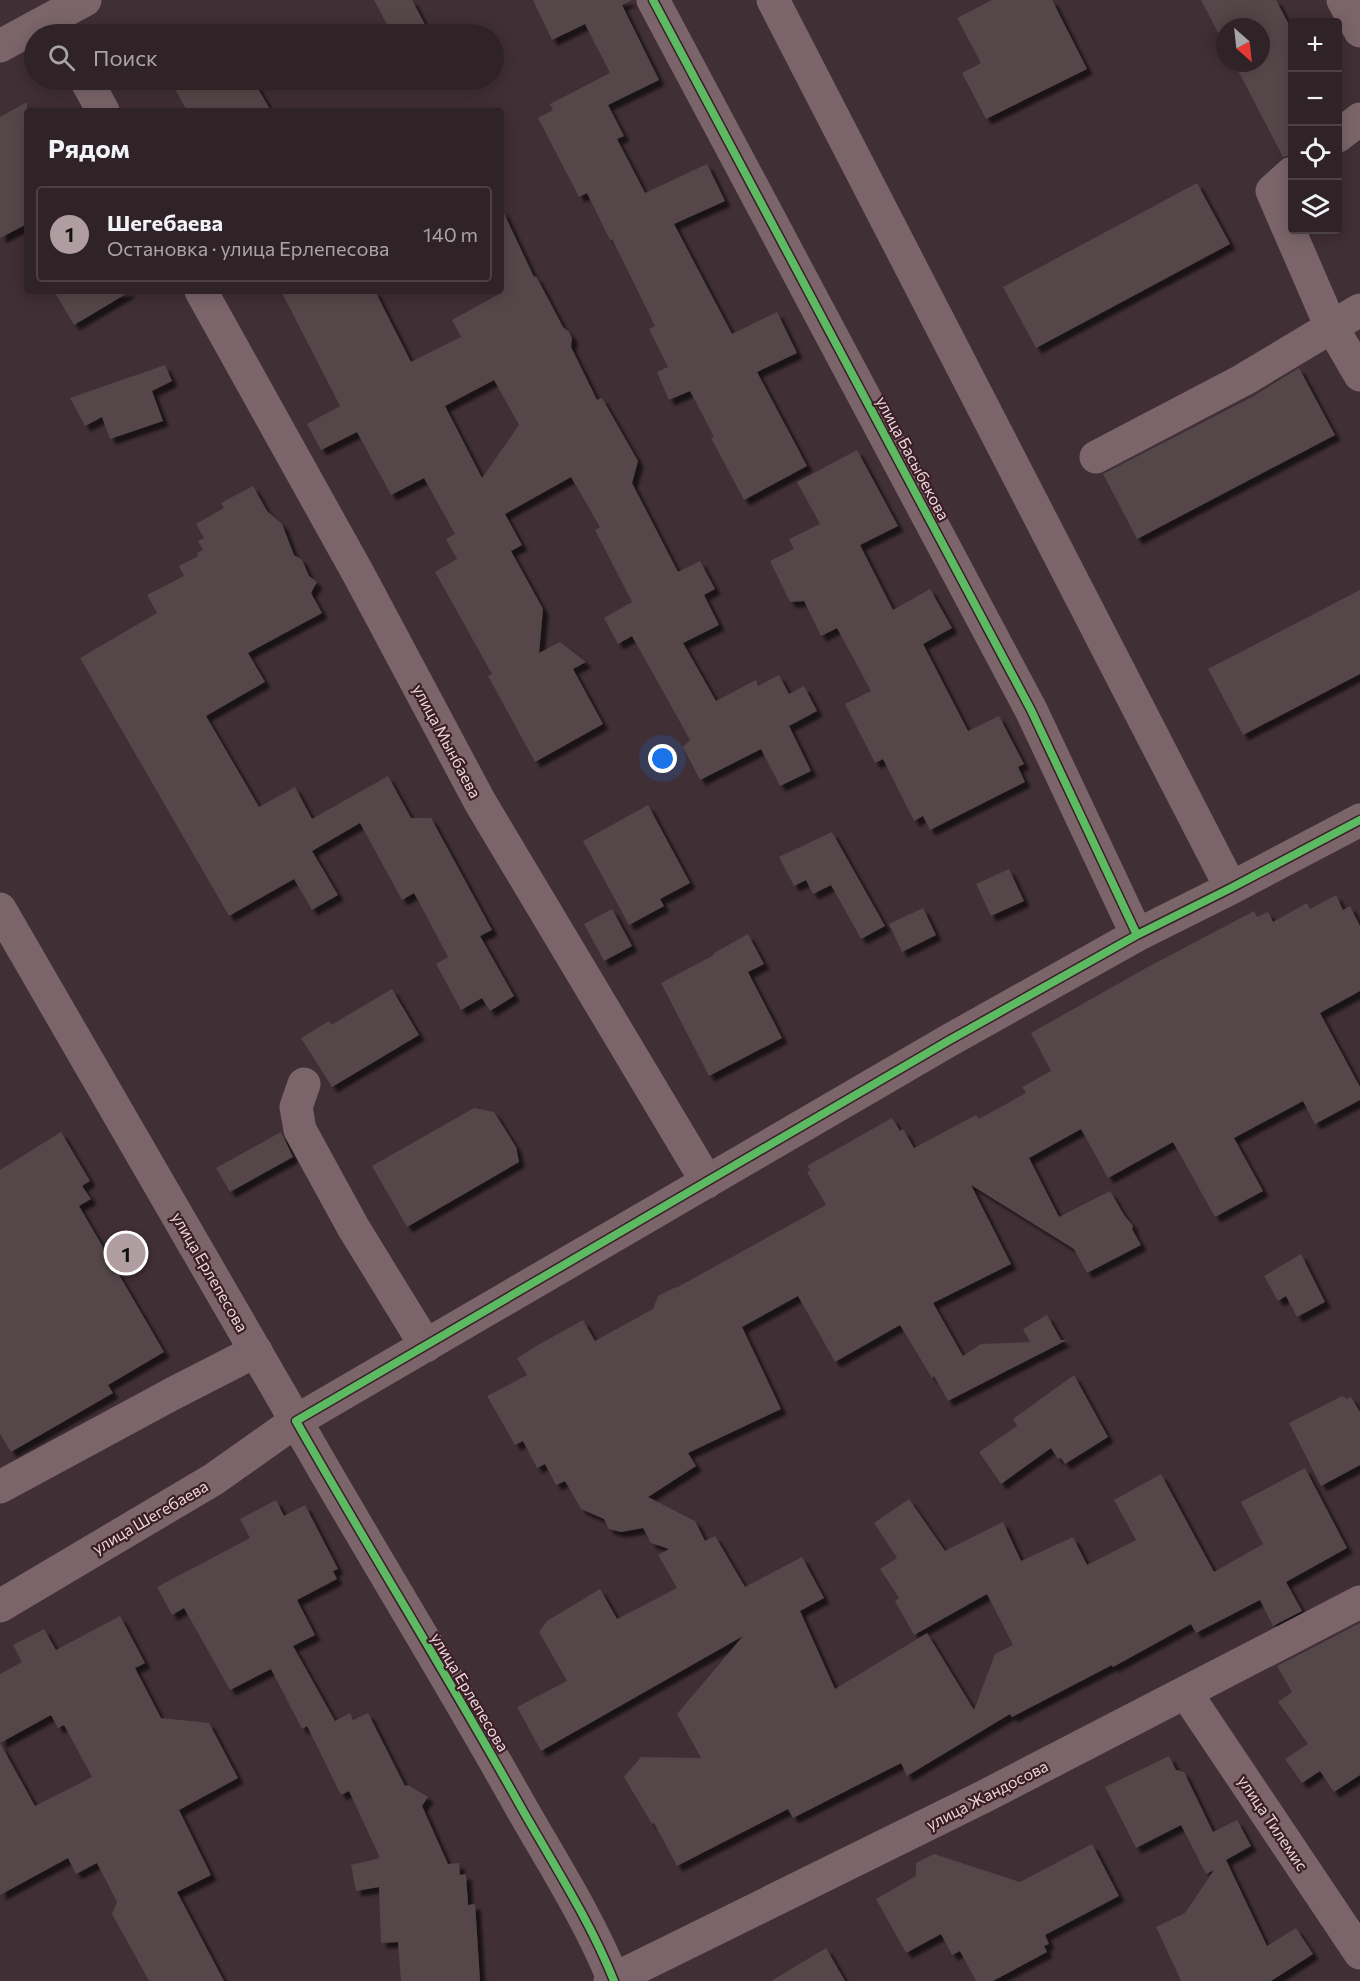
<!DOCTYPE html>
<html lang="ru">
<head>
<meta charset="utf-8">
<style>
  :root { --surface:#302327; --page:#382b2f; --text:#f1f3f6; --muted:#a8a4a7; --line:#4b4044; --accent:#b09da1 }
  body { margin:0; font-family:Commissioner,sans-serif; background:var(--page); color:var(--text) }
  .controls { position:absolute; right:18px; top:18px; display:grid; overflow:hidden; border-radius:6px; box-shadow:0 3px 15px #0003 }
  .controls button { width:54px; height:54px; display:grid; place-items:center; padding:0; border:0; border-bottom:2px solid var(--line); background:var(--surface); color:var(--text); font:30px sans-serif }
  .compass { position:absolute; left:1216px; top:18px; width:54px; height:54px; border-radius:50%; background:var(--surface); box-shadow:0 3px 15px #0003; rotate:153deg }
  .you { position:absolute; left:663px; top:759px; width:21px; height:21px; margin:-15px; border:4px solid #fff; border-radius:50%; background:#1a73e8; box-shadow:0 0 0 9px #1a73e833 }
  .badge { display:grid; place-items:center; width:39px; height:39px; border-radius:50%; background:var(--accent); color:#111; font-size:20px; font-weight:700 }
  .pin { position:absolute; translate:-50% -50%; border:3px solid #fff; box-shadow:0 2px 6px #0006 }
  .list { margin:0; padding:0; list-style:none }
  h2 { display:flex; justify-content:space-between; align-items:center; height:78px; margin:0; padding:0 24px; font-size:26px }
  h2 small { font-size:20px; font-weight:400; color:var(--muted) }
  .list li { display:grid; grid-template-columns:39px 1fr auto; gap:18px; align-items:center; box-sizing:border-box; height:96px; margin:0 12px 12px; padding:0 12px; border:2px solid var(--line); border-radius:6px }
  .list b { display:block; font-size:22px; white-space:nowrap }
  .list p { margin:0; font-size:20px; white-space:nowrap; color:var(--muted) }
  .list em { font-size:20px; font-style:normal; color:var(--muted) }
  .icon { flex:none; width:33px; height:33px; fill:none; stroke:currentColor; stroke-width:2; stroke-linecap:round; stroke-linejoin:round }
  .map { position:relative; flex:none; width:1360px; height:1981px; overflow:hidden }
  .search { position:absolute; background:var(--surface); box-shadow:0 3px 15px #0003; left:24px; top:24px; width:480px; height:66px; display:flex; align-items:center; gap:15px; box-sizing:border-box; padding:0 21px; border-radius:33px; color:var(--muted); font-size:22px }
  .panel { position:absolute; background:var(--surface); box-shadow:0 3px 15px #0003; left:24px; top:108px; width:480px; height:186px; border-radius:6px }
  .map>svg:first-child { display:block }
</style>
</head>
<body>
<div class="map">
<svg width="1360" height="1981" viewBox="0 0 1360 1981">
  <defs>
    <filter id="shadow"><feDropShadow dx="5.5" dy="5.5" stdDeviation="1.5" flood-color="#0009"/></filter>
  </defs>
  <rect width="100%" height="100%" fill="#402f34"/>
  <!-- building -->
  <path fill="#54464a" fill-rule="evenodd" filter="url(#shadow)" d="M 374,0 L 412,0 L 430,34 L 392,34 Z
    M 533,0 L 632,0 L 622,5 L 659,80 L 608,105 L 624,136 L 617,139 L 645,193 L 707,164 L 725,201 L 674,224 L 732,334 L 777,312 L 797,353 L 757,372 L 807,466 L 744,500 L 711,438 L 714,437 L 690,391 L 669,400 L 657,372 L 668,367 L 649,329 L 655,326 L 612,239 L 610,240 L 587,193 L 579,197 L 538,118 L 553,110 L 550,104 L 610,73 L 585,24 L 552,40 Z
    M 992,0 L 1052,0 L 1087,69 L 986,119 L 962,73 L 981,63 L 957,18 Z
    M 1201,0 L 1276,0 L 1293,32 L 1293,155 L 1283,157 L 1234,63 L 1261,63 L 1261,27 L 1225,27 L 1225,46 Z
    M 170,80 L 253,80 L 271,111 L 187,111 Z
    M 27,102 L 27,224 L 0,238 L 0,117 Z
    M 1197,183 L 1230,244 L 1036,348 L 1003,287 Z
    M 501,207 L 534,277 L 536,276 L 563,327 L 569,332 L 572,338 L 571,347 L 597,400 L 602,398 L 638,461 L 632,483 L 678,572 L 700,561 L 715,589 L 704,595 L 719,625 L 683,643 L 716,701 L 756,680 L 758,686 L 779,675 L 789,694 L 804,686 L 817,711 L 789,726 L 811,771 L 780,786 L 761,749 L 700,780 L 683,747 L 690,740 L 632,636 L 618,644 L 604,618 L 632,602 L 595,530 L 600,527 L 571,477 L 505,514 L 522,545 L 511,551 L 543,609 L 539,653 L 560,642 L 586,662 L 573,669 L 603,724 L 535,762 L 488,676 L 492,674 L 435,572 L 457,559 L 446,539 L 455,534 L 424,478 L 391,495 L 357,432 L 321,450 L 307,424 L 340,406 L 281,291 L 375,291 L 411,362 L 461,337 L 452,320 L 501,293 ZM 494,380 L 519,425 L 482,478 L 445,406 Z
    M 54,291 L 131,291 L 74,325 Z
    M 165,365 L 172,381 L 152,391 L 163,421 L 110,439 L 102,417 L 85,426 L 70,398 Z
    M 1299,368 L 1335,435 L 1137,539 L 1103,474 L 1252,397 Z
    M 857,450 L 898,526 L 860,545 L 893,610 L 930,589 L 952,628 L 923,644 L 968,731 L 999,716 L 1024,764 L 1018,767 L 1025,782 L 930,830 L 923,816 L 914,821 L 883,759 L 875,763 L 845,704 L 871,691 L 837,628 L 821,636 L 804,601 L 790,602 L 770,561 L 794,549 L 789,539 L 820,524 L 797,482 Z
    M 253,486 L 267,511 L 282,524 L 294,555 L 302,560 L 309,576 L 317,582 L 311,593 L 322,613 L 248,653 L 265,682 L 206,716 L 259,807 L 295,787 L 312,819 L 388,776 L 411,818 L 431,818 L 492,930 L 480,936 L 514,996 L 490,1011 L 482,998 L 461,1010 L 436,964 L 448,957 L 414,893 L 402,900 L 360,823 L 312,851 L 338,895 L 312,910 L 294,879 L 229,916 L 80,658 L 157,613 L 147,595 L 184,576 L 179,566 L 198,556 L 197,553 L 203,550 L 198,541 L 204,538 L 196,524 L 224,508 L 221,503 Z
    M 1360,590 L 1360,674 L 1243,735 L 1208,669 Z
    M 648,805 L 690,883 L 660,899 L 664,906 L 629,925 L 583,841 Z
    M 832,832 L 885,926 L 861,939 L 831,885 L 813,894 L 806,880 L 794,886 L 779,857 Z
    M 1009,869 L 1024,901 L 991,916 L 976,884 Z
    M 1336,895 L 1343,910 L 1350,906 L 1360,926 L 1360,991 L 1320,1013 L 1360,1087 L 1360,1100 L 1315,1124 L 1303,1101 L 1234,1138 L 1263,1191 L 1215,1217 L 1173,1142 L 1108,1178 L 1081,1129 L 1029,1158 L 1059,1217 L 1110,1191 L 1124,1215 L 1133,1226 L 1132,1229 L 1141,1245 L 1087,1273 L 1074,1249 L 971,1185 L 1011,1264 L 933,1303 L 963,1356 L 981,1344 L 1030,1342 L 1023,1329 L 1047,1315 L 1061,1340 L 1067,1340 L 948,1401 L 934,1376 L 932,1378 L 900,1325 L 835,1362 L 798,1296 L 742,1327 L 781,1409 L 688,1453 L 696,1466 L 648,1497 L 695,1521 L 705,1541 L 715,1536 L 745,1587 L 802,1557 L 824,1598 L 800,1611 L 835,1689 L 927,1633 L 974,1710 L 995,1654 L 1013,1645 L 987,1594 L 914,1635 L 895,1601 L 899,1598 L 880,1569 L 897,1558 L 874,1523 L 909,1499 L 945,1551 L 1003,1522 L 1021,1561 L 1073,1537 L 1087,1565 L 1136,1540 L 1114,1500 L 1161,1474 L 1214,1572 L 1263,1544 L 1241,1502 L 1305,1468 L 1347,1548 L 1286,1582 L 1302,1611 L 1273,1626 L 1260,1600 L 1196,1633 L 1191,1624 L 1113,1667 L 1112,1665 L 1012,1717 L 1010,1714 L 907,1776 L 901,1763 L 793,1818 L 788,1809 L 677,1866 L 654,1823 L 652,1824 L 624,1777 L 641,1757 L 701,1758 L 677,1714 L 743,1636 L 541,1751 L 517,1707 L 567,1681 L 539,1632 L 547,1621 L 600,1589 L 617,1619 L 677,1588 L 658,1555 L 669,1549 L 651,1543 L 643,1528 L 621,1532 L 609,1529 L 604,1519 L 581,1509 L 565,1481 L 556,1485 L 545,1464 L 537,1468 L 523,1441 L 515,1445 L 487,1396 L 527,1375 L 517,1358 L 538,1345 L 583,1320 L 595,1341 L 653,1309 L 658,1296 L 676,1287 L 676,1288 L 826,1205 L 807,1172 L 810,1170 L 807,1166 L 892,1118 L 900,1131 L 903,1129 L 914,1148 L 976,1115 L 979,1119 L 1026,1093 L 1022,1087 L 1051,1071 L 1031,1033 L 1146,968 L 1254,911 L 1257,917 L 1268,912 L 1273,922 L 1307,903 L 1310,909 Z
    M 923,908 L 936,935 L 902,952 L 889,924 Z
    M 612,909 L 632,946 L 604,961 L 584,924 Z
    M 748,934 L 764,964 L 748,972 L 782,1038 L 709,1076 L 661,983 L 714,955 L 714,953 Z
    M 392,989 L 419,1035 L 332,1087 L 301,1038 L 329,1021 L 331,1025 Z
    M 474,1108 L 494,1112 L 516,1147 L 519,1162 L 407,1227 L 372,1166 Z
    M 61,1132 L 90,1181 L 82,1186 L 91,1199 L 79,1206 L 164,1352 L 108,1385 L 113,1393 L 11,1452 L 0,1434 L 0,1170 Z
    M 281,1132 L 293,1157 L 230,1192 L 216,1168 Z
    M 1301,1254 L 1325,1302 L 1297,1317 L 1286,1296 L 1278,1301 L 1264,1276 Z
    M 1074,1375 L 1108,1437 L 1065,1464 L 1061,1458 L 1058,1459 L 1051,1448 L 1001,1484 L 979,1452 L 1017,1426 L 1013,1419 Z
    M 1342,1396 L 1347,1399 L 1351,1397 L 1360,1412 L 1360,1465 L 1321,1486 L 1289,1423 Z
    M 276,1500 L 284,1516 L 305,1505 L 338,1569 L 333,1571 L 337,1579 L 297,1600 L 315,1635 L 293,1646 L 335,1721 L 350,1713 L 353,1720 L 368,1713 L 405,1786 L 408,1785 L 428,1797 L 422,1806 L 448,1864 L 459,1863 L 460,1875 L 466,1874 L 468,1905 L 475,1904 L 480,1981 L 401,1981 L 398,1942 L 381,1943 L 379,1887 L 356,1891 L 351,1865 L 380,1858 L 349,1791 L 341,1795 L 307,1726 L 302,1729 L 271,1669 L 230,1690 L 184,1608 L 172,1615 L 157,1587 L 250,1538 L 240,1519 Z
    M 120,1616 L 145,1663 L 135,1668 L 161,1718 L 209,1723 L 238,1778 L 179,1810 L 211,1875 L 177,1892 L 224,1981 L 149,1981 L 112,1914 L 117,1902 L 97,1863 L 76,1874 L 68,1858 L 0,1895 L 0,1674 L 22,1662 L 13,1645 L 44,1629 L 56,1650 ZM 51,1715 L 58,1728 L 64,1725 L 92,1777 L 35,1806 L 0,1743 Z
    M 1360,1623 L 1360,1775 L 1334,1792 L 1320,1771 L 1302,1783 L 1285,1759 L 1308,1744 L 1278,1702 L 1292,1692 L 1277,1666 Z
    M 1169,1756 L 1176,1770 L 1184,1772 L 1213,1832 L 1237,1820 L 1251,1846 L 1226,1860 L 1267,1946 L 1296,1928 L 1313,1954 L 1271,1981 L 1181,1981 L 1156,1927 L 1185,1913 L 1214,1870 L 1206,1874 L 1181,1825 L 1136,1848 L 1105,1787 Z
    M 1092,1844 L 1119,1896 L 1045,1935 L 1049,1944 L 1044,1946 L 1047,1952 L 993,1981 L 976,1981 L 960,1951 L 952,1955 L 941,1934 L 906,1953 L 876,1899 L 916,1876 L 916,1863 L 934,1854 L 1020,1882 Z
    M 826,1948 L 845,1981 L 771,1981 Z"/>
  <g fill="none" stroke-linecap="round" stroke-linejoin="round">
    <!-- minor -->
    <path stroke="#7b656b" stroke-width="33" d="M 653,0 L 1031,710 L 1137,935
      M 773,0 L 1231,888
      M 1343,0 L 1360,31
      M 0,46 L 85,0
      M 86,80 L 103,111
      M 1338,136 L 1360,119
      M 1292,173 L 1272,191 L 1328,320 L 1360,375
      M 201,291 L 359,575 L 480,802 L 707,1182
      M 1096,457 L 1243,380 L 1360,310
      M 304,1084 L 296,1107 L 300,1130 L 353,1227 L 426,1346
      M 0,1487 L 172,1394 L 256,1351
      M 1186,1693 L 1360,1953
      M 610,1981 L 983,1797 L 1360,1602
      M 614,1981 C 590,1921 554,1865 522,1809 C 449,1678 370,1551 296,1421 L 948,1041 L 1137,935 L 1231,888 L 1360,820"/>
    <!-- major -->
    <path stroke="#7b656b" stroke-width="33" d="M 0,909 L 296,1421 L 214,1479 L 0,1606"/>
    <defs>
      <path id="cycleway" d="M 653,0 L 1031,710 L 1137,935
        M 614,1981 C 590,1921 554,1865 522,1809 C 449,1678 370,1551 296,1421 L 948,1041 L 1137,935 L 1231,888 L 1360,820"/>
    </defs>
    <!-- cycleway casing -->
    <use href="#cycleway" stroke="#3c1e27" stroke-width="11"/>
    <!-- cycleway -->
    <use href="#cycleway" stroke="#5cba63" stroke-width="8"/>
  </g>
  <g text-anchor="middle" stroke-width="4.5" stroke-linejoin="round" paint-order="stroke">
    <!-- street labels -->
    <g font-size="16" fill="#ecd8dc" stroke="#3c1e27">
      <text transform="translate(913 458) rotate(62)" y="6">улица Басыбекова</text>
      <text transform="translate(447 741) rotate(62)" y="6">улица Мынбаева</text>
      <text transform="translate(210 1272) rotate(60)" y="6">улица Ерлепесова</text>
      <text transform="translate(150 1517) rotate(-30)" y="6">улица Шегебаева</text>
      <text transform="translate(470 1692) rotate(59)" y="6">улица Ерлепесова</text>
      <text transform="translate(987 1795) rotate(-27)" y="6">улица Жандосова</text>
      <text transform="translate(1273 1823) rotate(56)" y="6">улица Тилемис</text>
    </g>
  </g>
</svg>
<div class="controls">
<button>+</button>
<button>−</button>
<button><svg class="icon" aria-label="locate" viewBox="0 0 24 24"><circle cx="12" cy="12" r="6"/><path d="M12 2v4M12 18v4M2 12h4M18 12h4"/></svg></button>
<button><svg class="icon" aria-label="layers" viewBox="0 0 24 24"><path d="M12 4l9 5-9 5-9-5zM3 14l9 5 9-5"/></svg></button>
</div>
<svg class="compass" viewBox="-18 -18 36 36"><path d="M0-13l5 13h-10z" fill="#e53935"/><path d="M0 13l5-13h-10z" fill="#a8a4a7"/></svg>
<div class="you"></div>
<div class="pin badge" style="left:126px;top:1253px">1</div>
<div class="search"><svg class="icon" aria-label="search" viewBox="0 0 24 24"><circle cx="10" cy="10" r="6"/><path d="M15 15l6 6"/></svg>Поиск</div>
<section class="panel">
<h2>Рядом<small></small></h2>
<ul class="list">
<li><span class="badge">1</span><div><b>Шегебаева</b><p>Остановка · улица Ерлепесова</p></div><em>140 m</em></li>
</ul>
</section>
</div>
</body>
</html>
